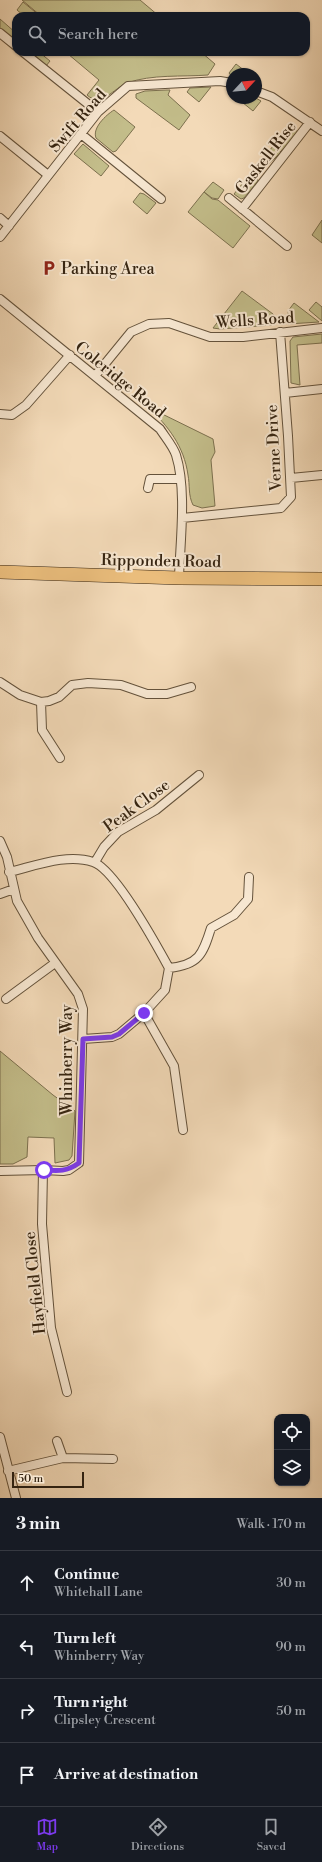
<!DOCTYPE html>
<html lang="en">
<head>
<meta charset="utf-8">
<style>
  :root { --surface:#171b24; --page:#242831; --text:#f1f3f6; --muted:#9ea1a6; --line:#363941; --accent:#7c3aed }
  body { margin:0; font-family:"Libre Bodoni",serif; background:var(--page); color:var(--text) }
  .controls { position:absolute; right:12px; bottom:12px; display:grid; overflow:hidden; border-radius:8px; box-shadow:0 1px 3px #0004 }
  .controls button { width:36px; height:36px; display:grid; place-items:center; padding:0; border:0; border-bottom:1px solid var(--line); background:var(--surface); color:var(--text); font:20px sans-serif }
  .compass { position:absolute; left:226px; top:68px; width:36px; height:36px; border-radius:50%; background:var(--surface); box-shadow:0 1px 3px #0004; rotate:64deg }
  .scale { position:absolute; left:12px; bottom:10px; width:72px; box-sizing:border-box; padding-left:4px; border:2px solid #352411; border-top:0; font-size:11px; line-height:14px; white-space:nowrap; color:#352411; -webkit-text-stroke:3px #f7e7d1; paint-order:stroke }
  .stop { position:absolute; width:12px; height:12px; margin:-9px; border:3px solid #7c3aed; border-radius:50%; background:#fff }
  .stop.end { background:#7c3aed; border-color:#fff; box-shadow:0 1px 4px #0008 }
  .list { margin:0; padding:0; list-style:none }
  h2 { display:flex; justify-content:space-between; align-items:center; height:52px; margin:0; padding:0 16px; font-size:17px }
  h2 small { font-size:13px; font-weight:400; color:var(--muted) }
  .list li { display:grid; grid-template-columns:26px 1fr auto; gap:12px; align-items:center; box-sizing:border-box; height:64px; padding:0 16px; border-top:1px solid var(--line) }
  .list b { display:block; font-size:15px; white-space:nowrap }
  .list p { margin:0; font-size:13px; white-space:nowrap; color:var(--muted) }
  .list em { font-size:13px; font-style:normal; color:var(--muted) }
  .icon { flex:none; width:22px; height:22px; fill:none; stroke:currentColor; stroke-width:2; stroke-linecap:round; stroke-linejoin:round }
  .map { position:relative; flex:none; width:322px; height:1498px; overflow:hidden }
  .search { position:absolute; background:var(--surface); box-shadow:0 1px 3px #0004; left:12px; right:12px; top:12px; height:44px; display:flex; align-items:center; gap:10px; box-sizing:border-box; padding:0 14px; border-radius:12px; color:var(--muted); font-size:15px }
  .sheet { height:308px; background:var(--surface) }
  nav { display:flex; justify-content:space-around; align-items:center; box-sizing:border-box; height:56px; border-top:1px solid var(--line); background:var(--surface); font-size:11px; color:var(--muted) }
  nav a { display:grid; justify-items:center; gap:2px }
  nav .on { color:var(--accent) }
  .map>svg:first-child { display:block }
</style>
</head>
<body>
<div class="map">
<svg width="322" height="1498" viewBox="0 0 322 1498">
  <rect width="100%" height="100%" fill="#f3dab8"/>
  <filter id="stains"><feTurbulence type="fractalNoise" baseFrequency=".005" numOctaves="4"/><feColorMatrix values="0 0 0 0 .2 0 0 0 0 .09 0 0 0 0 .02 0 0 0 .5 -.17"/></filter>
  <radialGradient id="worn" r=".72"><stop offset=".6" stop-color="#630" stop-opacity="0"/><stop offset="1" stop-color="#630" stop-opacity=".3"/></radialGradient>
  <!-- green -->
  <path fill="#c3bd8a" stroke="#7c704e" d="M 22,0 L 140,0 L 159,16 L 41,16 Z
    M 23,2 L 40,16 L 24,16 L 17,10 Z
    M 0,19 L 16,33 L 16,41 L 0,28 Z
    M 30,52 L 39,52 L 50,61 L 46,66 Z
    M 69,52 L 201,52 L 215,64 L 208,75 C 182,77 152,74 127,83 C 114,88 101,108 87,95 L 99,80 L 68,54 Z
    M 236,64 L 249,74 L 232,74 L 232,77 L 229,73 Z
    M 211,87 L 199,102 L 187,92 L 190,88 Z
    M 167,90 L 170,90 L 168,95 L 190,115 L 179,130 L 136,98 L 136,94 L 145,91 Z
    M 237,98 L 256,98 L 261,101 L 253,111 Z
    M 114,110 L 135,127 L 116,151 L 113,152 L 96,138 C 92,128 106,115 114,110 Z
    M 289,126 L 298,132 L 282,151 L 274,144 Z
    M 83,144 L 109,166 L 101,176 L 74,154 Z
    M 274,145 L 281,152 L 264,169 L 258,164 Z
    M 256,167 L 261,172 L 257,177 L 258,181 L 244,198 L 241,199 L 234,194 Z
    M 213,182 L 224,190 L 218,199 L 212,198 L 204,192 Z
    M 204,192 L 212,199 L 218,200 L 250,226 L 233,248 L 188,212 Z
    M 140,193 L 144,194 L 156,203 L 147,214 L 133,202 Z
    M 322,220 L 322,243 L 312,235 Z
    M 242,291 L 273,314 L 274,321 L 272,325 L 220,329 L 213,328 Z
    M 316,302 L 322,307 L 322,321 L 309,310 Z
    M 294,303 L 319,322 L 288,324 L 288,311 Z
    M 322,334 L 322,343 L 297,345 L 300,385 L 291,383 L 290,341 L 293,337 Z
    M 148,407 L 213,439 L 215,452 L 211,460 L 215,506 L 202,508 L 193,505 C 188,495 190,485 188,475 C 184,446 168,426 148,407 Z
    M 0,1051 L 53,1095 L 75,1111 L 72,1156 L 69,1160 L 55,1163 L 54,1138 L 28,1137 L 27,1157 L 13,1164 L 0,1164 Z"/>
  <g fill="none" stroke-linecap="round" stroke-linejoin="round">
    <defs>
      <path id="minor" d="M 0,33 L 16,46
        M 23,52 L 98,112
        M 256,91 L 272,97 L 322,131
        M 81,134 L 161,199
        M 0,136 L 48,175
        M 229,198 L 287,246
        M 242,209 L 310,122
        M 0,218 L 9,226
        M 0,237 L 98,112 L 128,86 L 220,81 L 232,83
        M 0,299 L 160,429 C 165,437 173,446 176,455 C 187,490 180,542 179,578
        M 95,376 L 131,332 L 149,324 L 169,323 L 210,337 L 243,337 L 322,328
        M 285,393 L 322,389
        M 0,414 L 12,415 L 26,405 L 70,355
        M 291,478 L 322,475
        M 148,488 L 150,479 L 180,479
        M 182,518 L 281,508 L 291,497 L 288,436 L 280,332
        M 0,682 L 20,695 L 41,702 L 49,701 L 59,697 L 72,685 L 88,683 L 121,685 L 147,694 L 167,694 L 191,687
        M 41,702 L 42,730 L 60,758
        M 0,841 L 7,857 L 17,901 L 38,938 L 78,994 L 83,1009 L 79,1163 L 69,1170 L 63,1171 L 43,1170 L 0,1171
        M 95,862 L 104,847 L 118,832 L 156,810 L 199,775
        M 9,872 C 35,866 67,853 93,862 C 115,869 157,946 169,968 L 165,990 L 144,1013 L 119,1034 L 112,1037 L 83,1039
        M 0,894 L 14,889
        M 169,968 C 199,965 203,954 211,928 L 234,915 L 248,899 L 249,877
        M 6,999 L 55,963
        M 144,1013 L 174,1066 L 183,1130
        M 43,1170 L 42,1224 L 51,1328 L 67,1392
        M 0,1437 L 16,1498
        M 57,1441 L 63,1458
        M 8,1471 L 63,1458 L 113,1459"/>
      <path id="primary" d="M 0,572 L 179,578 L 322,579"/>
    </defs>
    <!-- minor casing -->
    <use href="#minor" stroke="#64523b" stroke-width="10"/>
    <!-- primary casing -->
    <use href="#primary" stroke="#352411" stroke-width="14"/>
    <!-- minor -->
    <use href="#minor" stroke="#f7e7d1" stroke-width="8"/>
    <!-- primary -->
    <use href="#primary" stroke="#eabd7c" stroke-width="13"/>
  </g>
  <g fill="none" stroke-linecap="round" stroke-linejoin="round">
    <!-- route -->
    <path stroke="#7c3aed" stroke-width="5" d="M 44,1170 C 58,1171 66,1172 79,1163 L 83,1039 L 112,1037 L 119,1034 L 144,1013"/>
  </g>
  <!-- icons -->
  <defs>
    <symbol id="parking-bare" viewBox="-9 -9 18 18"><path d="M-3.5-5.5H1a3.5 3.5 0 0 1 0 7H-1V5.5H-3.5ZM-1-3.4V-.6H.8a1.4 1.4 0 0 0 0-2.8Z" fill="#8f2418" stroke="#f7e7d1" stroke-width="2.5" paint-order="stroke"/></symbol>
  </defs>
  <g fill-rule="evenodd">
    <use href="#parking-bare" x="38" y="257" width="22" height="22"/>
  </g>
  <g text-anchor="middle" stroke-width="4" stroke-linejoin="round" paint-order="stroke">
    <!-- street labels -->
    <g font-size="16" fill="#352411" stroke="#f7e7d1">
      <text transform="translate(77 120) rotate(-49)" y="6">Swift Road</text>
      <text transform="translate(265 157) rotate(-52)" y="6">Gaskell Rise</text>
      <text transform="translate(255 319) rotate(-4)" y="6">Wells Road</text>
      <text transform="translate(121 379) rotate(39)" y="6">Coleridge Road</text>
      <text transform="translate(273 448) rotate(-93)" y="6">Verne Drive</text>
      <text transform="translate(161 560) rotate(1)" y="6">Ripponden Road</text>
      <text transform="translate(136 805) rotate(-36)" y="6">Peak Close</text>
      <text transform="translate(66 1060) rotate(-90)" y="6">Whinberry Way</text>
      <text transform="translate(34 1283) rotate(-96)" y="6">Hayfield Close</text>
    </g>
    <!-- poi labels -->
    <g font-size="16" fill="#352411" stroke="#f7e7d1" text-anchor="start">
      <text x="61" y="274">Parking Area</text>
    </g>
  </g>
  <rect width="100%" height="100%" filter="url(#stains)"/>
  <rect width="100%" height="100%" fill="url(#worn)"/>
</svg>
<div class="controls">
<button><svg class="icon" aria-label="locate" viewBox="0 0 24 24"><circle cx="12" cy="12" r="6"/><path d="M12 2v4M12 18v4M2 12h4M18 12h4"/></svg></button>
<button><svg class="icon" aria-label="layers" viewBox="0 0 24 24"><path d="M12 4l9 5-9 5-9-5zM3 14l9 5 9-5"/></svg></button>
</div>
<svg class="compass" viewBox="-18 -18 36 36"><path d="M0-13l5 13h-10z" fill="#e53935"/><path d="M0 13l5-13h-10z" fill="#9ea1a6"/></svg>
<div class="scale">50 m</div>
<div class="stop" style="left:44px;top:1170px"></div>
<div class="stop end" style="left:144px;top:1013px"></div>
<div class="search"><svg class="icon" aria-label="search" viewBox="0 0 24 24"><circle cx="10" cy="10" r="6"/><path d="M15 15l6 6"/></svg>Search here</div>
</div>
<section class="sheet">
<h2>3 min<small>Walk · 170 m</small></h2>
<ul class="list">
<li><svg class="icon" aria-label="ahead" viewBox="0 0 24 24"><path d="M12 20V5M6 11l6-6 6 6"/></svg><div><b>Continue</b><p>Whitehall Lane</p></div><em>30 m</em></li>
<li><svg class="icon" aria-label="left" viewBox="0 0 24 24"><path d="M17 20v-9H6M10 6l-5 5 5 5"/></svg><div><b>Turn left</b><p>Whinberry Way</p></div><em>90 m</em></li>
<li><svg class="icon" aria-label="right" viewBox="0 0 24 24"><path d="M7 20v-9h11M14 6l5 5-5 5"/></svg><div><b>Turn right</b><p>Clipsley Crescent</p></div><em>50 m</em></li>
<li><svg class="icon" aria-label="arrive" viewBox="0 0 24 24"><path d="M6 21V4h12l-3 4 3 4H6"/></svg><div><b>Arrive at destination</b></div></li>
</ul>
</section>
<nav>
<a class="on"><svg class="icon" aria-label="map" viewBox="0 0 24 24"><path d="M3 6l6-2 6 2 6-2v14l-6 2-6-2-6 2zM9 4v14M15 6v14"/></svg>Map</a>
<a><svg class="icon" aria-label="directions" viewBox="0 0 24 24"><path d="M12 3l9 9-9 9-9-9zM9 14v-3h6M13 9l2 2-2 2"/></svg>Directions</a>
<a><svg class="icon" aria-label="saved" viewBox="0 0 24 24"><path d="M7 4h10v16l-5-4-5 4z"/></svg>Saved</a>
</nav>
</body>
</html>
